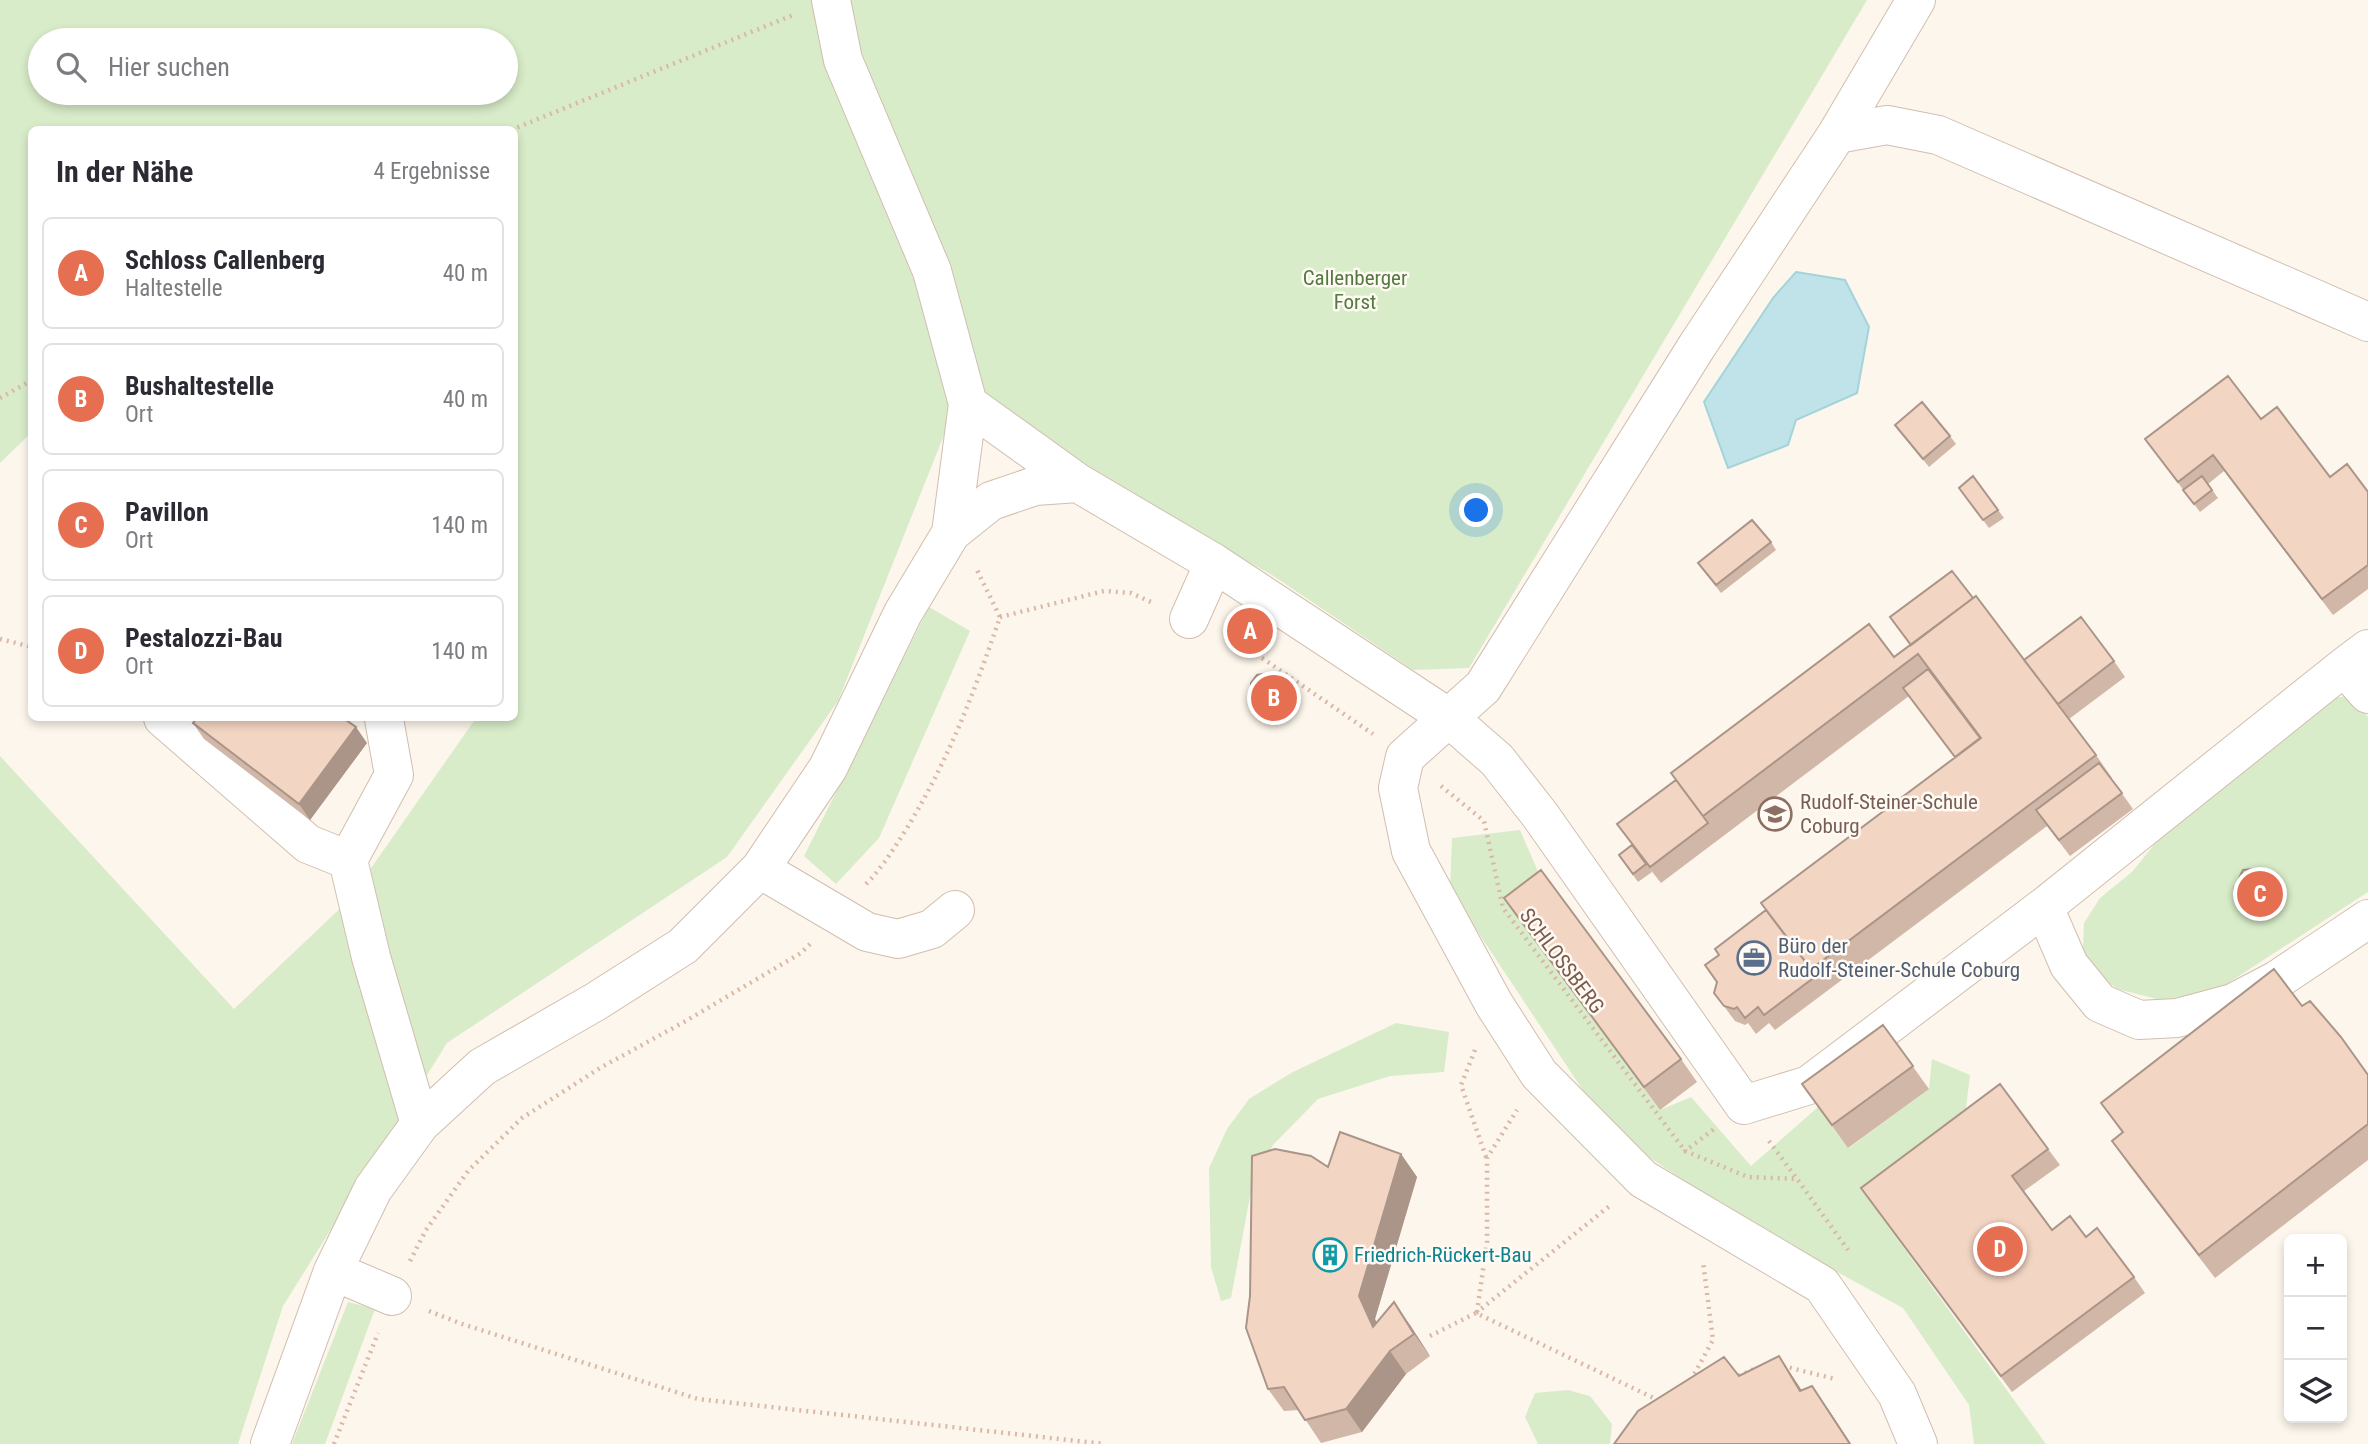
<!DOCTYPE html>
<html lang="de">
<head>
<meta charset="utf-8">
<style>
  :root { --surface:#fff; --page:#f2f2f3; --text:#2b2b33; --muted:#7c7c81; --line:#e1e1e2; --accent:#e76f51 }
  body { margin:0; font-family:"Roboto Condensed",sans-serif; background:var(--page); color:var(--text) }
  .controls { position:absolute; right:21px; bottom:21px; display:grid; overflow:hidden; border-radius:10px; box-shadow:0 4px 10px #0003 }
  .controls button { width:63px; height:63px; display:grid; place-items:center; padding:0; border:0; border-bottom:2px solid var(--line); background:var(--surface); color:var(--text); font:35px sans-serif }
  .you { position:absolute; left:1477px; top:511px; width:24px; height:24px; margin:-18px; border:5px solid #fff; border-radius:50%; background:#1a73e8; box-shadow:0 0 0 10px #1a73e833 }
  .badge { display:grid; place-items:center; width:46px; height:46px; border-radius:50%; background:var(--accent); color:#fff; font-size:23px; font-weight:700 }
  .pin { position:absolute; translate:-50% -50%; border:4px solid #fff; box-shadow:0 2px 7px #0006 }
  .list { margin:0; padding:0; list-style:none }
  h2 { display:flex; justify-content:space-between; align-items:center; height:91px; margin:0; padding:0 28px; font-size:30px }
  h2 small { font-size:23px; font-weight:400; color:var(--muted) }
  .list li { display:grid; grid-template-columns:46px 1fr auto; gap:21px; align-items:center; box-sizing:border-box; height:112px; margin:0 14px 14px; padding:0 14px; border:2px solid var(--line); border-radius:10px }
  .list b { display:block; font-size:26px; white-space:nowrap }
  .list p { margin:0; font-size:23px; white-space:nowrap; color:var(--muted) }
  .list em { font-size:23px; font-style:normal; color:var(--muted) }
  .icon { flex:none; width:38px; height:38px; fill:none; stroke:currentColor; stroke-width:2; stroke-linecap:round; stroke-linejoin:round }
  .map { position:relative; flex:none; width:2368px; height:1444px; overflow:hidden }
  .search { position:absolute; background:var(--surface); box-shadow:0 4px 10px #0003; left:28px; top:28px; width:490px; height:77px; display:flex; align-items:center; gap:18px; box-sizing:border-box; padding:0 24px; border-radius:38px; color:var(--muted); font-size:26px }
  .panel { position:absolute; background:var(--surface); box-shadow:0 4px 10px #0003; left:28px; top:126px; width:490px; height:595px; border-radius:10px }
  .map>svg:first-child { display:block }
</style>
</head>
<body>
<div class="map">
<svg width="2368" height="1444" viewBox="0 0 2368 1444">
  <rect width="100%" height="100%" fill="#fdf6ec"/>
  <!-- green -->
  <path fill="#d8ecc9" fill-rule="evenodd" d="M 0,0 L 1867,0 L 1469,668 L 1413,670 L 1272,575 L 1067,461 L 1009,419 L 944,435 L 838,701 L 727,857 L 447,1043 L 283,1306 L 238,1444 L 0,1444 L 0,756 L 234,1009 L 348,901 L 476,718 L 514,718 L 514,130 L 32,130 L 31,433 L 0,463 ZM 40,40 L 506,40 L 506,93 L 40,93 Z
    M 929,607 L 970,631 L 879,838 L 836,884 L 804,856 Z
    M 2349,696 L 2368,717 L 2368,892 L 2216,991 L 2161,1000 L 2117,989 L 2091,969 L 2083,948 L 2084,923 L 2100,898 L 2132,872 L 2182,810 L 2333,698 Z
    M 1520,830 L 1543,883 L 1520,921 L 1660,1110 L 1691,1097 L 1751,1166 L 1818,1107 L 1849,1148 L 1929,1089 L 1932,1059 L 1970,1075 L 1964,1124 L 1872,1204 L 2046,1444 L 1974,1444 L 1969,1405 L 1903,1308 L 1746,1222 L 1610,1131 L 1450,890 L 1452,838 Z
    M 1396,1023 L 1449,1032 L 1444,1072 L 1390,1076 L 1318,1099 L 1273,1145 L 1251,1191 L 1231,1298 L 1221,1301 L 1211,1267 L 1209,1168 L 1227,1129 L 1249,1099 L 1291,1073 Z
    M 348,1302 L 375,1309 L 325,1444 L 292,1444 Z
    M 1568,1390 L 1590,1396 L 1612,1424 L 1610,1444 L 1538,1444 L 1525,1417 L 1535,1393 Z"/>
  <!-- water -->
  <path fill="#bfe3e8" stroke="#a5d3da" stroke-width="2" d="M 1796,272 L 1845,280 L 1869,327 L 1857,393 L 1796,420 L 1788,445 L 1728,468 L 1704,402 L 1773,298 Z"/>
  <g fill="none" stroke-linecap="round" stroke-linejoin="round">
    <defs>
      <path id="minor" d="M 831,0 L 843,60 L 932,271 L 968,404 L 951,533
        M 1916,0 L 1837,134 L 1697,346 L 1483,687 L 1405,757 L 1398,788 L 1411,851 L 1494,1004 L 1539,1074 L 1643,1179 L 1822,1285 L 1897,1394 L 1918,1444
        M 1837,134 L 1887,125 L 1938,135 L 2368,322
        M 968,404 L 1078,483 L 1214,563 L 1449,718 L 1497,760 L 1540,815 L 1744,1105 L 1809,1085 L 2044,907 L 2344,667
        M 1189,619 L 1214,563
        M 2368,649 L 2344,667 L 2368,694
        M 163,718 L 308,844 L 348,860
        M 384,719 L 394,775 L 348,860 L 371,957 L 420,1124
        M 760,869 L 867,932 L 898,939 L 932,929 L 955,910
        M 2044,907 L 2069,965 L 2100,1003 L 2139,1020 L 2177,1018 L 2233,1003 L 2277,980 L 2368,919
        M 333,1271 L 392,1296
        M 270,1444 L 333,1271 L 373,1189 L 420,1124 L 482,1067 L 595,1002 L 683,946 L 760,869 L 828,768 L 903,613 L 951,533 L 991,501 L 1035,486 L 1078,483"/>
    </defs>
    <!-- minor casing -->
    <use href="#minor" stroke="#d1beb0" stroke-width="40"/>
    <!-- path -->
    <path stroke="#d9b8a5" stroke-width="4.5" stroke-dasharray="2 5" stroke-linecap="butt" d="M 511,130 L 793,15
      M 0,398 L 32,380
      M 1000,617 L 1104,591 L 1131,593 L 1151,602
      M 1225,638 L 1262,658 L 1373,734
      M 0,639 L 32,647
      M 1441,786 L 1484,821 L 1503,908 L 1685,1151 L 1748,1177 L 1797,1179 L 1848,1250
      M 866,884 C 883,867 894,848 907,828 C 949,759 974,693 1000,617 L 976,568
      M 1475,1050 L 1461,1085 L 1486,1157
      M 1769,1141 L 1797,1179
      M 1684,1152 L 1714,1129
      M 410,1261 L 426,1230 L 468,1171 L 522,1118 L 600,1068 L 684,1022 L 801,953 L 810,944
      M 429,1311 L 462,1324 L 698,1399 L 1105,1444
      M 1477,1312 L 1487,1242 L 1487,1158 L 1517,1110
      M 1476,1313 L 1612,1204
      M 1430,1336 L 1476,1313 L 1660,1401
      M 1783,1366 L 1835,1379
      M 1739,1376 L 1756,1368
      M 1691,1380 L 1713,1340 L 1703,1262
      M 334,1444 L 378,1333"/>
    <!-- minor -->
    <use href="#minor" stroke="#fff" stroke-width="38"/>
  </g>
  <!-- wall -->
  <path fill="#d1b7a8" d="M 2261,419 L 2330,477 L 2368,492 L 2368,589 L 2333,615 L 2224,471 L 2208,484 L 2218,498 L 2200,512 L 2145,439 Z
    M 1895,425 L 1950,436 L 1956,444 L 1929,467 Z
    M 1973,476 L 2004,518 L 1989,528 L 1959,488 Z
    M 1771,542 L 1776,550 L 1721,593 L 1698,563 Z
    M 1973,598 L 2024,660 L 2114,661 L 2125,677 L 2069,719 L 2096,755 L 2112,778 L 2111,778 L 2133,809 L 2070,856 L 2047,826 L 1775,1030 L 1769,1023 L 1756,1034 L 1748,1023 L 1745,1025 L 1735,1021 L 1714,993 L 1717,982 L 1719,955 L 1766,910 L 1955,757 L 1909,696 L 1661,883 L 1650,869 L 1652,872 L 1638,882 L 1619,855 L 1632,845 L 1617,824 L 1894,657 L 1910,645 L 1890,617 Z
    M 1251,689 L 1285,691 L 1290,699 L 1291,706 L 1285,713 L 1278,714 L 1257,697 Z
    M 193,723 L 367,743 L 310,820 L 204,739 Z
    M 2274,884 L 2279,892 L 2270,910 L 2250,911 L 2234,889 Z
    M 1504,898 L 1681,1059 L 1697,1082 L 1660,1110 Z
    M 2302,1006 L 2368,1075 L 2368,1160 L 2215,1278 L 2128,1164 L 2112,1141 L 2122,1133 L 2101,1103 Z
    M 1883,1025 L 1929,1089 L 1848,1148 L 1802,1084 Z
    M 2048,1149 L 2060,1165 L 2024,1191 L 2052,1230 L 2086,1237 L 2134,1277 L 2145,1293 L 2012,1392 L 1861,1188 Z
    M 1401,1154 L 1417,1177 L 1375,1319 L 1377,1323 L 1410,1325 L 1430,1356 L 1406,1374 L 1362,1432 L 1321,1443 L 1299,1410 L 1284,1411 L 1268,1389 L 1328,1167 Z"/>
  <!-- shaded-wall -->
  <path fill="#aa9588" d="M 1285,691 L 1290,699 L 1291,706 L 1285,713 L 1280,705 Z
    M 356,727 L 367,743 L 310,820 L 299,804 Z
    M 2274,884 L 2279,892 L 2270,910 L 2265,902 Z
    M 1401,1154 L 1417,1177 L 1375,1319 L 1389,1350 L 1373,1327 L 1359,1296 Z
    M 1394,1302 L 1410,1325 L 1430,1356 L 1414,1334 Z
    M 1390,1351 L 1406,1374 L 1362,1432 L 1346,1409 Z
    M 1779,1356 L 1799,1386 L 1820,1421 L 1800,1391 Z
    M 1812,1386 L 1832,1415 L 1851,1444 L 1850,1444 Z"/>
  <!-- building -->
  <path fill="#f3d5c3" stroke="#aa9588" stroke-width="2" d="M 2228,376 L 2261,419 L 2277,407 L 2330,477 L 2347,464 L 2368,492 L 2368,565 L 2322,599 L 2213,455 L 2178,482 L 2145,439 Z
    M 1922,402 L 1950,436 L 1923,459 L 1895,425 Z
    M 1973,476 L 1998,510 L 1983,520 L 1959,488 Z
    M 2202,476 L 2212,490 L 2194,504 L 2183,490 Z
    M 1752,520 L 1771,542 L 1716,585 L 1698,563 Z
    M 1952,571 L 1973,598 L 1911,645 L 1890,617 Z
    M 1976,596 L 2096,755 L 1811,969 L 1761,903 L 1981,738 L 1918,654 L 1703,816 L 1671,773 L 1869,624 L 1894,657 Z
    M 2081,617 L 2114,661 L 2058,704 L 2024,660 Z
    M 1928,669 L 1980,738 L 1955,757 L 1903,688 Z
    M 1263,674 L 1285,691 L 1285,698 L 1280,705 L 1272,706 L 1251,689 L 1251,683 L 1257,675 Z
    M 197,718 L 343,718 L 356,727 L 299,804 L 193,723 Z
    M 2099,763 L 2122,793 L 2059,840 L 2036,810 Z
    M 1676,780 L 1708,823 L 1650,867 L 1617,824 Z
    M 1632,845 L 1646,864 L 1633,874 L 1619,855 Z
    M 2262,868 L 2274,884 L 2265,902 L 2244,903 L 2234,889 L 2243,870 Z
    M 1541,870 L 1681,1059 L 1644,1087 L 1504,898 Z
    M 1766,910 L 1816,976 L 1764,1015 L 1758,1007 L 1745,1018 L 1737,1007 L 1734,1009 L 1724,1006 L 1714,993 L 1717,982 L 1705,965 L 1719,955 L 1715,949 Z
    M 2274,969 L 2302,1006 L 2310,1001 L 2341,1037 L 2368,1075 L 2368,1124 L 2199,1255 L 2112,1141 L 2123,1132 L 2101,1103 Z
    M 1883,1025 L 1913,1066 L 1832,1125 L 1802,1084 Z
    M 2000,1084 L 2048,1149 L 2012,1176 L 2052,1230 L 2070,1216 L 2086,1237 L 2097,1228 L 2134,1277 L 2001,1376 L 1861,1188 Z
    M 1340,1132 L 1401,1154 L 1359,1296 L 1373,1327 L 1394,1302 L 1414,1334 L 1390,1351 L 1346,1409 L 1305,1420 L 1284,1387 L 1268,1389 L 1246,1328 L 1250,1296 L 1252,1156 L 1275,1149 L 1311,1156 L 1328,1167 Z
    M 1779,1356 L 1800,1391 L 1812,1386 L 1850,1444 L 1614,1444 L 1638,1411 L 1724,1357 L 1739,1376 Z"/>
  <!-- icons -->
  <defs>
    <symbol id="school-ring" viewBox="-11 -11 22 22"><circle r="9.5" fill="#fffaf3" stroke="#8d6e63" stroke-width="1.5"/><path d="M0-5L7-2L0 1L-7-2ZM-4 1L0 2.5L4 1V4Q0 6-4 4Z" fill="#8d6e63"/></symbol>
    <symbol id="office-ring" viewBox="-11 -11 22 22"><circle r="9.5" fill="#fffaf3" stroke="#5c6f8a" stroke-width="1.5"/><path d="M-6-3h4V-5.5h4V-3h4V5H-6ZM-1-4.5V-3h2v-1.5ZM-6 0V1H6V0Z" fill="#5c6f8a"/></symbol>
    <symbol id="building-ring" viewBox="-11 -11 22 22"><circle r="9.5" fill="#fffaf3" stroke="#0f9aa8" stroke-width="1.5"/><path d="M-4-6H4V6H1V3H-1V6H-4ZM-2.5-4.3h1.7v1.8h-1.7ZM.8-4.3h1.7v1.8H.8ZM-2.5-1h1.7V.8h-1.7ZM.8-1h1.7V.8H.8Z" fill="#0f9aa8"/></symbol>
  </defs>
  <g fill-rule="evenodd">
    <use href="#school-ring" x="1756" y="795" width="38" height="38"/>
    <use href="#office-ring" x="1735" y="939" width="38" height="38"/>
    <use href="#building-ring" x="1311" y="1236" width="38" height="38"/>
  </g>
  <g text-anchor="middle" stroke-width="5" stroke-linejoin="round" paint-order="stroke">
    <!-- park labels -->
    <g font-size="21" fill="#537a41" stroke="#fffaf3">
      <text x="1355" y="285">Callenberger<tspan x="1355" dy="24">Forst</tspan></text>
    </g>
    <!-- education labels -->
    <g font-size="21" fill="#785e54" stroke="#fffaf3" text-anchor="start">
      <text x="1800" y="809">Rudolf-Steiner-Schule<tspan x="1800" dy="24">Coburg</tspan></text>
    </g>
    <!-- service labels -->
    <g font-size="21" fill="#4e5e75" stroke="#fffaf3" text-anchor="start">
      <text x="1778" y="953">Büro der<tspan x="1778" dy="24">Rudolf-Steiner-Schule Coburg</tspan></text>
    </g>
    <!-- street labels -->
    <g font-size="21" fill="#7a5c4d" stroke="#fffaf3">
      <text transform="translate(1562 961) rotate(53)" y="7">SCHLOSSBERG</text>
    </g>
    <!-- culture labels -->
    <g font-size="21" fill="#0d838f" stroke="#fffaf3" text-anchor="start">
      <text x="1354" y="1262">Friedrich-Rückert-Bau</text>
    </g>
  </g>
</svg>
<div class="controls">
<button>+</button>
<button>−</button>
<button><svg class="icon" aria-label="layers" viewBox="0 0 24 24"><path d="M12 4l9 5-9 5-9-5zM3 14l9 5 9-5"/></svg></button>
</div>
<div class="you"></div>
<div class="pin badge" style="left:1250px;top:631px">A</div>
<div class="pin badge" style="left:1274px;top:698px">B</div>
<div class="pin badge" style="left:2260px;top:894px">C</div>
<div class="pin badge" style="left:2000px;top:1249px">D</div>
<div class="search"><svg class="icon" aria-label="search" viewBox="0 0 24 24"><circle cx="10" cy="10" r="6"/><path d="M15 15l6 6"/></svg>Hier suchen</div>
<section class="panel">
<h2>In der Nähe<small>4 Ergebnisse</small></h2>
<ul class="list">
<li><span class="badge">A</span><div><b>Schloss Callenberg</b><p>Haltestelle</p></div><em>40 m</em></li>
<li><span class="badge">B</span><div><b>Bushaltestelle</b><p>Ort</p></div><em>40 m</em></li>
<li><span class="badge">C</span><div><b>Pavillon</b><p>Ort</p></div><em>140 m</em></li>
<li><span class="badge">D</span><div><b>Pestalozzi-Bau</b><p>Ort</p></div><em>140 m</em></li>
</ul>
</section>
</div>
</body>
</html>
